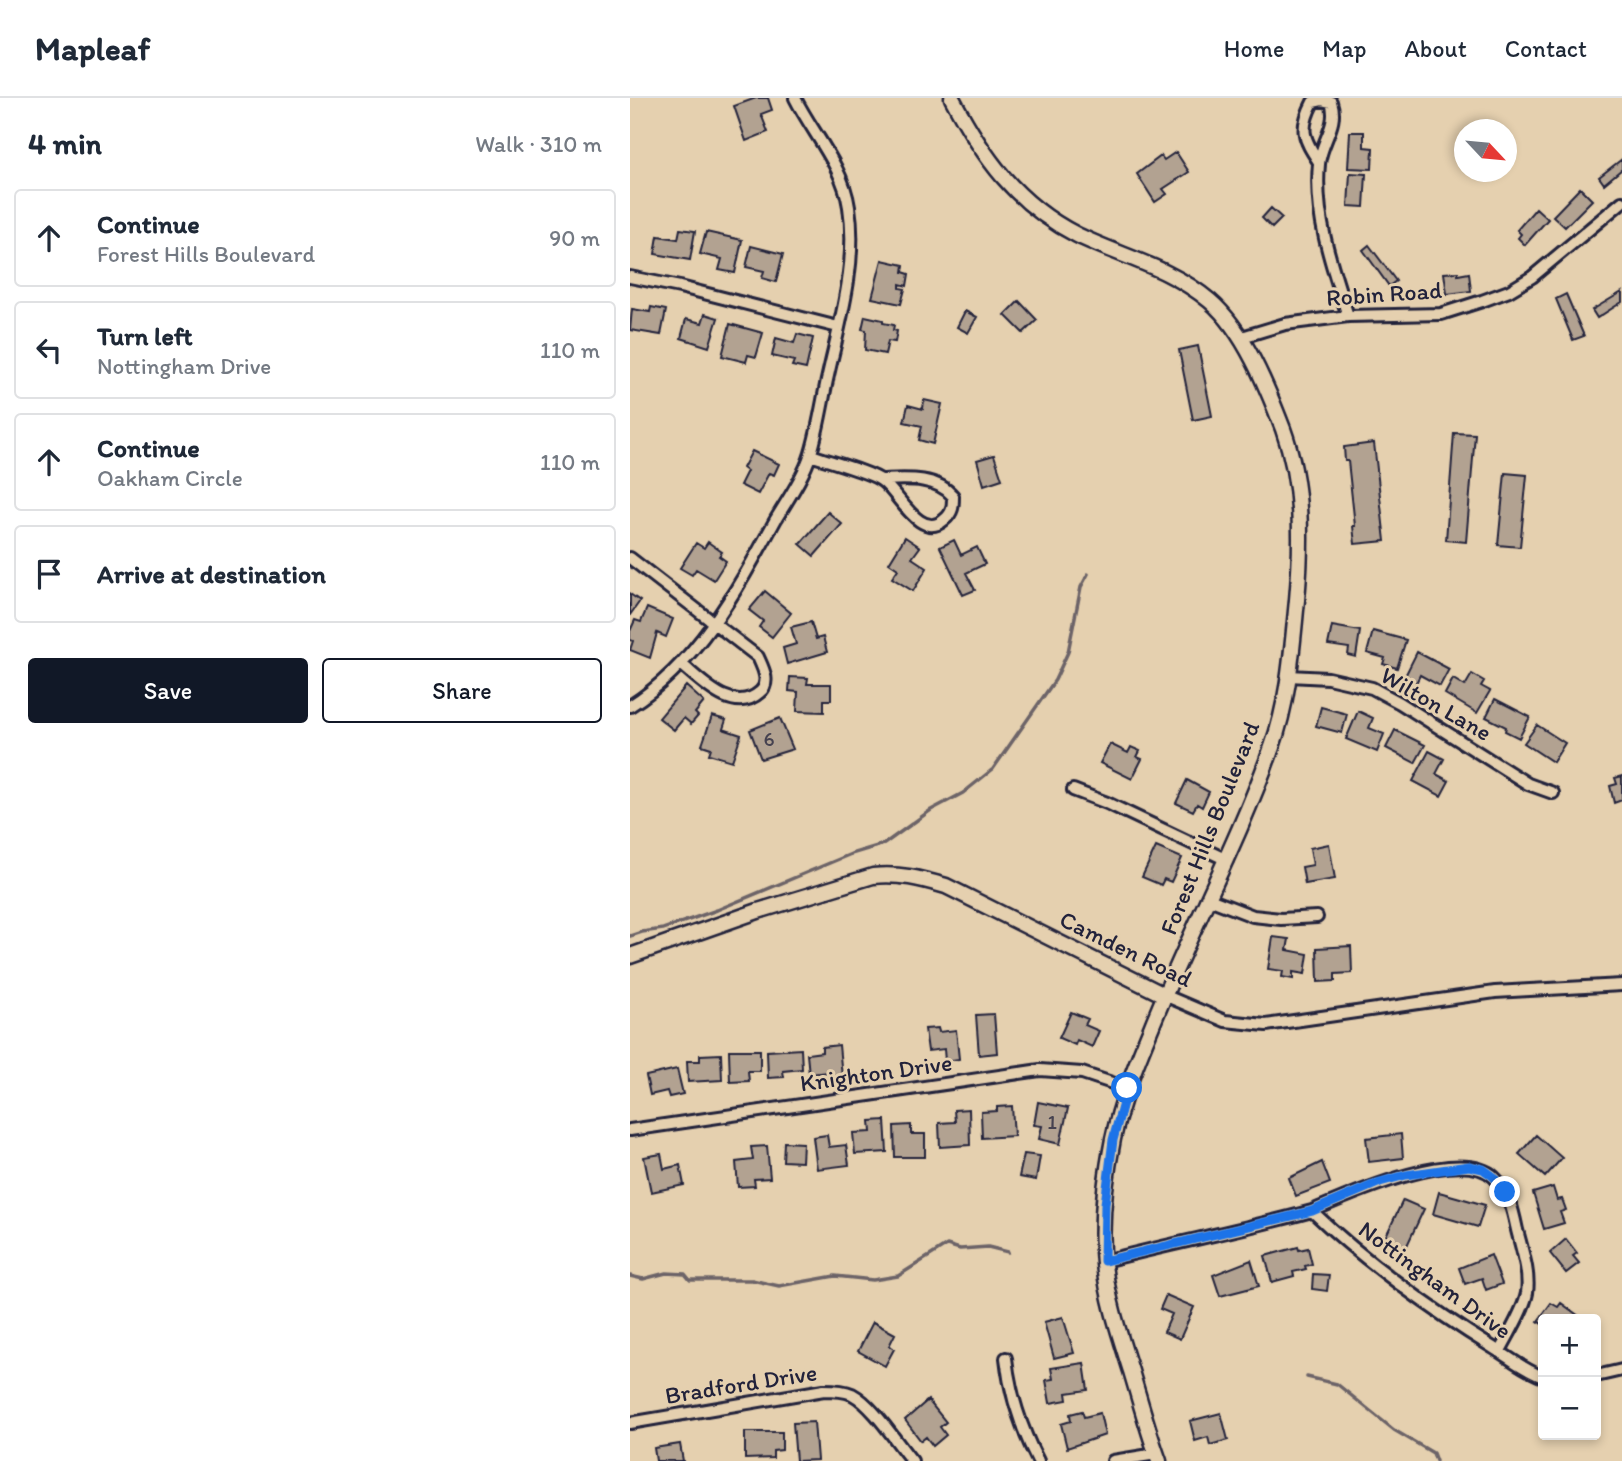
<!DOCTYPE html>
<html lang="en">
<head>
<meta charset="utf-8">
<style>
  :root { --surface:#fff; --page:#f6f6f7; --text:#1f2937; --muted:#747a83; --line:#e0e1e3; --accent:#111827 }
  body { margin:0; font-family:Itim,sans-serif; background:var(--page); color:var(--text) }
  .controls { position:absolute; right:21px; bottom:21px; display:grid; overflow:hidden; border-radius:7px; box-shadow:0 4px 10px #0003 }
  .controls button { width:63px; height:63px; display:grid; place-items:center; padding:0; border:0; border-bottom:2px solid var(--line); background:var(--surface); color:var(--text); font:35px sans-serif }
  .compass { position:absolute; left:824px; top:21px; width:63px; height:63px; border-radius:50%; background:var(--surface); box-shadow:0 4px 10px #0003; rotate:116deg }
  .stop { position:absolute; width:21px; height:21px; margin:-16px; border:5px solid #1a73e8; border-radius:50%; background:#fff }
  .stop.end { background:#1a73e8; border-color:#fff; box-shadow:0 2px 7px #0008 }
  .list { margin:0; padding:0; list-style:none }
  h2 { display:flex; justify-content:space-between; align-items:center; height:91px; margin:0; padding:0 28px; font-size:30px }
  h2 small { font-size:23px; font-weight:400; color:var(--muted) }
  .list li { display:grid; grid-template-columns:46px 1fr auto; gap:21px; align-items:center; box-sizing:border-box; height:98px; margin:0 14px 14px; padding:0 14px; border:2px solid var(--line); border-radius:7px }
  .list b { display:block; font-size:26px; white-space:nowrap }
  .list p { margin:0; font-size:23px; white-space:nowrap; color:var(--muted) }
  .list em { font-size:23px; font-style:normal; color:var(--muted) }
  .actions { display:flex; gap:14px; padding:21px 28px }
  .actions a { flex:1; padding:16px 0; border:2px solid var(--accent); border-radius:7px; text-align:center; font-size:24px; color:var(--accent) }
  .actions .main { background:var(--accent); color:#fff }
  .icon { flex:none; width:38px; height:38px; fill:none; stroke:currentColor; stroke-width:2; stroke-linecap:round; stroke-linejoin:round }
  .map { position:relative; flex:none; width:992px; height:1363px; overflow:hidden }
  header { display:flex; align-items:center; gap:42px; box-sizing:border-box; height:98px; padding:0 35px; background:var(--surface); border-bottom:2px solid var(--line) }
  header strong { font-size:33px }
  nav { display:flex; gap:38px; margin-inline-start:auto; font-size:24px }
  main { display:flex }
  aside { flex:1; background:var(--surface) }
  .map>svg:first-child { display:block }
</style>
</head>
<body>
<header>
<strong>Mapleaf</strong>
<nav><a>Home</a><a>Map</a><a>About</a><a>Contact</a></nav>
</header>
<main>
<aside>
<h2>4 min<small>Walk · 310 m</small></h2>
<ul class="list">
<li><svg class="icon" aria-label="ahead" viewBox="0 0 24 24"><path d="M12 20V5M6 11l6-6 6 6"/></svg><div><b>Continue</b><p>Forest Hills Boulevard</p></div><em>90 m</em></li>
<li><svg class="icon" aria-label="left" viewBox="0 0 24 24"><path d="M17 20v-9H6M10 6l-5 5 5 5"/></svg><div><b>Turn left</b><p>Nottingham Drive</p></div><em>110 m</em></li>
<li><svg class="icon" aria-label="ahead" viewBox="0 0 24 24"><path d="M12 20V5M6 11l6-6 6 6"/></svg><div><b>Continue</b><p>Oakham Circle</p></div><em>110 m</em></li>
<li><svg class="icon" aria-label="arrive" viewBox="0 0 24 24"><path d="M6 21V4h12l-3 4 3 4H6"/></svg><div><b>Arrive at destination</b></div></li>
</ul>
<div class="actions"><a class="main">Save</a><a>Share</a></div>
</aside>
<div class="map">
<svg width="992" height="1363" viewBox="0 0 992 1363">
  <rect width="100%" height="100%" fill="#e5d0af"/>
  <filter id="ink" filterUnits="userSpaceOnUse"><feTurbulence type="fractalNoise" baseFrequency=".0143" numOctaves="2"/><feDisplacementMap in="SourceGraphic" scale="14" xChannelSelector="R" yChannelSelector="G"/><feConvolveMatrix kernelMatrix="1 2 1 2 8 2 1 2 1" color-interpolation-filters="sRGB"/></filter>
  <g filter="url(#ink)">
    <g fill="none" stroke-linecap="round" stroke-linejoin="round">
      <!-- stream -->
      <path stroke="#6c6467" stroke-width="3.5" d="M 0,838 L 12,834 L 33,831 L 87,812 L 221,756 L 254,746 L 301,712 L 333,695 L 363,671 L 425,582 L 438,554 L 451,489 L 458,476
        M 0,1178 L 13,1181 L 36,1175 L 55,1176 L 60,1182 L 122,1182 L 149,1188 L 205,1178 L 243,1182 L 268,1178 L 317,1147 L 330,1151 L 358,1149 L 378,1154
        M 677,1279 L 707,1286 L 764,1332 L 803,1355 L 806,1363"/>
    </g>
    <!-- building -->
    <path fill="#b2a291" stroke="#22223b" stroke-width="2" d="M 126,0 L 138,0 L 142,12 L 131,16 L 138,34 L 116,43 L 104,8 Z
      M 720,34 L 734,34 L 734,49 L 743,50 L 742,71 L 718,70 Z
      M 546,54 L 559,74 L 533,91 L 537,96 L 525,104 L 507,76 L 531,58 L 534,62 Z
      M 992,61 L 992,71 L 974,86 L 969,79 Z
      M 720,75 L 736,76 L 734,109 L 718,108 Z
      M 950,90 L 962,102 L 935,129 L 923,118 Z
      M 641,110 L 652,120 L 642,130 L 632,120 Z
      M 906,110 L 918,121 L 895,147 L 888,140 L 891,136 L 887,132 Z
      M 50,131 L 65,133 L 60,162 L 25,156 L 28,138 L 48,141 Z
      M 76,134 L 112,142 L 105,175 L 89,172 L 92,161 L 70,156 Z
      M 739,147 L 766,183 L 759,188 L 733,152 Z
      M 121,148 L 153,156 L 146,184 L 132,180 L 134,173 L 116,169 Z
      M 252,162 L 274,167 L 273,174 L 279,176 L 277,188 L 270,186 L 270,190 L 275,191 L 271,206 L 242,200 Z
      M 828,174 L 828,177 L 839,175 L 841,193 L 817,196 L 814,175 Z
      M 992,194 L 992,204 L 967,220 L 962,212 Z
      M 936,196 L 954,238 L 943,242 L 926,201 Z
      M 389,203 L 407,222 L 393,235 L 375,217 Z
      M 21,209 L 36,212 L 31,237 L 0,232 L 2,211 L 20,214 Z
      M 335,213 L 347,219 L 338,235 L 327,229 Z
      M 75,216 L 88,220 L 79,249 L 51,240 L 56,221 L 72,225 Z
      M 235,218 L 253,222 L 253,225 L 264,227 L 263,232 L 267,233 L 265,244 L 258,243 L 255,256 L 235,252 L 236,232 L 232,231 Z
      M 100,226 L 133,235 L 126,259 L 118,257 L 116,264 L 92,258 Z
      M 167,236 L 183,240 L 176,271 L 162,268 L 164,263 L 142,258 L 146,240 L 164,245 Z
      M 568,248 L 582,318 L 563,322 L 549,252 Z
      M 294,302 L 312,306 L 303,346 L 289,342 L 292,328 L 274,324 L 278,307 L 293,311 Z
      M 824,335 L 845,336 L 836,444 L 816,442 Z
      M 744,345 L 755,443 L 725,446 L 723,428 L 725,428 L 718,363 L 715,363 L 714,349 Z
      M 122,353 L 149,366 L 144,377 L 139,375 L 128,396 L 110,387 L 117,373 L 113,370 Z
      M 364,357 L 372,381 L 354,387 L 347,362 Z
      M 875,375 L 897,377 L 890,449 L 868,447 Z
      M 198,414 L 212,426 L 184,458 L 170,446 Z
      M 275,439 L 290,449 L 282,460 L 297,470 L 283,493 L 262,480 L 268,471 L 259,465 Z
      M 324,442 L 331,457 L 347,449 L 355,466 L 336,475 L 345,492 L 333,497 L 310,449 Z
      M 78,444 L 92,454 L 89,458 L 96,463 L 84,482 L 66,471 L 62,477 L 50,470 L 66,445 L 74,450 Z
      M 135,493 L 161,515 L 142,539 L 129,529 L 133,523 L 119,512 Z
      M 0,496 L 10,503 L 0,517 Z
      M 17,510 L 43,521 L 36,539 L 27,535 L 20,560 L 0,552 L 3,543 L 0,542 L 0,533 L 5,522 L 11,524 Z
      M 181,524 L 186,541 L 193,539 L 197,554 L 157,566 L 153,550 L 166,546 L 161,529 Z
      M 702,528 L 730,533 L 726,559 L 718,557 L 719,550 L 698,547 Z
      M 743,533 L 776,542 L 767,570 L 753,566 L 755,560 L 737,555 Z
      M 787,554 L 819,571 L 810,588 L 790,577 L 786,585 L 774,580 Z
      M 842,576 L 854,583 L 851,588 L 860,593 L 847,615 L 815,596 L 823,581 L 835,588 Z
      M 160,579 L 178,580 L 177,586 L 201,586 L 201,602 L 194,602 L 194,614 L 167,613 L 168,594 L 159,593 Z
      M 56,588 L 74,604 L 65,615 L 68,618 L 61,626 L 54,620 L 44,632 L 29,620 Z
      M 865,601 L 900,619 L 889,640 L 875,633 L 876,629 L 856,619 Z
      M 691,609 L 717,616 L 712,635 L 686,628 Z
      M 728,613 L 743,620 L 739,630 L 754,636 L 747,654 L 716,641 Z
      M 82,618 L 96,622 L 93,631 L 111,637 L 102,663 L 79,656 L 81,650 L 72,647 Z
      M 150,620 L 163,651 L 131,661 L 120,632 Z
      M 907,627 L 935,645 L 923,664 L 894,645 Z
      M 765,632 L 795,647 L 785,665 L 756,650 Z
      M 480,646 L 498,655 L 501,649 L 510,653 L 507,659 L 512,661 L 502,681 L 470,665 Z
      M 799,653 L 814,661 L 806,676 L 819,683 L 811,698 L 783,683 Z
      M 992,678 L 992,702 L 984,705 L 980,688 L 987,686 L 985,680 Z
      M 557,682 L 579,694 L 572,709 L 567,706 L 563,713 L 546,705 Z
      M 699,746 L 705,781 L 675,786 L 672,769 L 683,767 L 680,750 Z
      M 526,749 L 552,760 L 541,784 L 534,781 L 531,787 L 512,779 Z
      M 643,839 L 659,841 L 657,852 L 678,856 L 675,876 L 663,874 L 663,881 L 652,879 L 653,873 L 638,871 Z
      M 721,848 L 722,875 L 705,876 L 705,883 L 688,884 L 687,850 Z
      M 441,914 L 458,921 L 455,927 L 469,933 L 462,949 L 447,942 L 445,947 L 429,940 Z
      M 364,916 L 367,955 L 349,957 L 346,917 Z
      M 308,930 L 309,934 L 326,932 L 329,961 L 315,963 L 314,951 L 298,953 L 295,931 Z
      M 209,947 L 212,979 L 199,980 L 199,974 L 179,976 L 177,956 L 192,954 L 192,949 Z
      M 171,951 L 172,971 L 153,973 L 154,979 L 138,980 L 137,953 Z
      M 99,952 L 130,952 L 130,973 L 118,973 L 119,983 L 100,984 Z
      M 91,956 L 92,982 L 58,984 L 57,963 L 70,963 L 70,957 Z
      M 47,971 L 53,996 L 39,999 L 37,993 L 20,997 L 16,978 Z
      M 408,1004 L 438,1010 L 430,1046 L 409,1041 L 412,1028 L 404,1027 Z
      M 382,1008 L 384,1038 L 352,1040 L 351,1014 L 367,1013 L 367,1009 Z
      M 339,1011 L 340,1047 L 310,1049 L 309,1025 L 325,1024 L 324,1012 Z
      M 255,1022 L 257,1054 L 225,1056 L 223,1035 L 241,1034 L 240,1023 Z
      M 281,1027 L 281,1036 L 295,1036 L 295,1059 L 265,1059 L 264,1028 Z
      M 771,1036 L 773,1060 L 739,1064 L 736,1040 Z
      M 197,1037 L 199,1049 L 216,1047 L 219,1067 L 187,1071 L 183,1039 Z
      M 906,1037 L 932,1060 L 915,1079 L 889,1056 Z
      M 154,1044 L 173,1045 L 172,1064 L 153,1063 Z
      M 137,1048 L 140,1080 L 124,1081 L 125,1088 L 108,1089 L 106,1064 L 123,1062 L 121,1049 Z
      M 31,1056 L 34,1071 L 50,1067 L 54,1087 L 21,1094 L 14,1059 Z
      M 394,1056 L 410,1058 L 406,1082 L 389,1079 Z
      M 692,1064 L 700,1085 L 666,1098 L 659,1080 Z
      M 923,1089 L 927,1102 L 932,1101 L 936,1112 L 930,1114 L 934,1125 L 914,1131 L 903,1095 Z
      M 809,1094 L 855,1107 L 848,1129 L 803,1116 Z
      M 773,1102 L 794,1111 L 774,1154 L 753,1144 Z
      M 936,1141 L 947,1155 L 943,1158 L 949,1165 L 936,1175 L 920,1155 Z
      M 668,1149 L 669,1152 L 678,1150 L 682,1166 L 675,1168 L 676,1171 L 663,1174 L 664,1178 L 642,1184 L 635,1158 Z
      M 861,1157 L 872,1186 L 856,1192 L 852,1180 L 835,1186 L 829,1170 Z
      M 621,1162 L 629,1188 L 590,1198 L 583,1177 Z
      M 683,1176 L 699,1177 L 697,1193 L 682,1191 Z
      M 536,1197 L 564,1209 L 550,1241 L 534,1234 L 542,1216 L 530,1211 Z
      M 921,1205 L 928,1209 L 931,1205 L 953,1221 L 913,1221 L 913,1227 L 908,1223 Z
      M 433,1219 L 444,1255 L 424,1260 L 414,1224 Z
      M 243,1224 L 265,1236 L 259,1248 L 264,1251 L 255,1268 L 228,1253 Z
      M 454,1265 L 458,1292 L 436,1295 L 437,1302 L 420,1305 L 416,1282 L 423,1281 L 421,1270 Z
      M 298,1302 L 316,1324 L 310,1329 L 316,1337 L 303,1348 L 296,1339 L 291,1343 L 275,1322 Z
      M 452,1313 L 454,1319 L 470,1315 L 475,1337 L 437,1350 L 431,1326 L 441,1323 L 440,1316 Z
      M 591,1315 L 598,1342 L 580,1347 L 578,1339 L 565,1343 L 560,1323 Z
      M 184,1324 L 187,1362 L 166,1363 L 163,1325 Z
      M 115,1334 L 152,1334 L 152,1352 L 143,1353 L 143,1360 L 115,1361 Z
      M 50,1346 L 53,1363 L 26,1363 L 24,1350 Z"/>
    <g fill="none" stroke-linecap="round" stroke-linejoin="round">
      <defs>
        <path id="street" d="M 689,64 C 673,40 669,31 683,4 L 692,2 L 701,4 C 709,27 691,43 689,66 C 684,118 702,169 718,218
          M 0,179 L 50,189 L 208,229
          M 612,239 L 655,226 L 718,218 L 811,216 L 852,203 L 879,193 L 902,179 L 992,104
          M 181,357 C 197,363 241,374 252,383 C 268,394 290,443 314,422 C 323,415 323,408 323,398 C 306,378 276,381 252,382
          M 0,460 L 128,559 C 133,570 141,585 130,594 C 103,618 72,583 51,566
          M 659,578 L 698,580 L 742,590 L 770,605 L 898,686 L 923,695
          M 0,608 C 68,565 108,490 146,421 C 158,401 174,378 181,355 C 188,332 192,306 197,282 C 209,227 228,166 219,109 C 213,68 183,36 165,0
          M 443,692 L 477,705 L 597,762
          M 579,801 L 623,818 L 651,821 L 687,819
          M 534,897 L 595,923 L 636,927 L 865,894 L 992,887
          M 0,1032 L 410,972 L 452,975 L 497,990
          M 682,1113 C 719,1097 830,1047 864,1079 C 879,1093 883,1113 887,1132 C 892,1152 900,1175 897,1195 C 894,1212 878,1237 870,1253
          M 474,1163 C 543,1145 613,1132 682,1113 C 733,1162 802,1212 862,1249 C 880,1260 894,1272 913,1279
          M 376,1260 C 380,1297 391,1330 408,1363
          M 966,1278 L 992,1272
          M 0,1325 L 194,1292 C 203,1292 213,1292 222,1296 C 243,1307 266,1344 282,1363
          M 483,1363 L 526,1356"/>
        <path id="secondary" d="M 322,0 C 353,59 386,106 447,137 C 492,159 540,169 580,203 C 614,232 637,289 653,331 C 673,386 672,445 667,502 C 662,551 659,602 642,649 C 608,745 559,835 521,930 C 506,966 491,1003 483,1041 C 475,1081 470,1127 474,1166 C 478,1203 490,1238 501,1273 C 510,1303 518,1333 529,1363
          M 0,858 L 128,813 L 243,778 C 270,775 291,781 316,788 L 534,897"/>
      </defs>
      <!-- street casing -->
      <use href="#street" stroke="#22223b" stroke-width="16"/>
      <!-- secondary casing -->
      <use href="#secondary" stroke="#22223b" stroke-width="19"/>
      <!-- street -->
      <use href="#street" stroke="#e5d0af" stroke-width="10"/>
      <!-- secondary -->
      <use href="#secondary" stroke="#e5d0af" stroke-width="14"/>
    </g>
  </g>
  <g fill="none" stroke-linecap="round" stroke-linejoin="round" filter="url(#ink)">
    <!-- route -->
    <path stroke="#1a73e8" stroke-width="9" d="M 497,990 L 483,1042 L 475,1106 L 474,1163 L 682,1113 L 750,1084 L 776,1077 L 839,1068 L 853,1071 L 864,1079 L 875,1094"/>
  </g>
  <g text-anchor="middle" stroke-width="6" stroke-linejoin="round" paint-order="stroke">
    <!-- number labels -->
    <g font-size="21" fill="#464250">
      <text x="139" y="648">6</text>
      <text x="422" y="1031">1</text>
    </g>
    <!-- street labels -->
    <g font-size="24" fill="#22223b" stroke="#e5d0af">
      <text transform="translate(754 196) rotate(-4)" y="8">Robin Road</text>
      <text transform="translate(806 606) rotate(30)" y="8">Wilton Lane</text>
      <text transform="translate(580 730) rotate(-68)" y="8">Forest Hills Boulevard</text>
      <text transform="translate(496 851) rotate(26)" y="8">Camden Road</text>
      <text transform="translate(246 975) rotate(-8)" y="8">Knighton Drive</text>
      <text transform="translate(805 1182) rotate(36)" y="8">Nottingham Drive</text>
      <text transform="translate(111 1286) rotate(-9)" y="8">Bradford Drive</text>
    </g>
  </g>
</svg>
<div class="controls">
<button>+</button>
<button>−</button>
</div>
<svg class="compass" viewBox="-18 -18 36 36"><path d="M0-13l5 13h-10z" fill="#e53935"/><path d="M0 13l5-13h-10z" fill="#747a83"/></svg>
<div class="stop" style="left:497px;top:990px"></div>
<div class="stop end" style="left:875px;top:1094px"></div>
</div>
</main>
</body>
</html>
